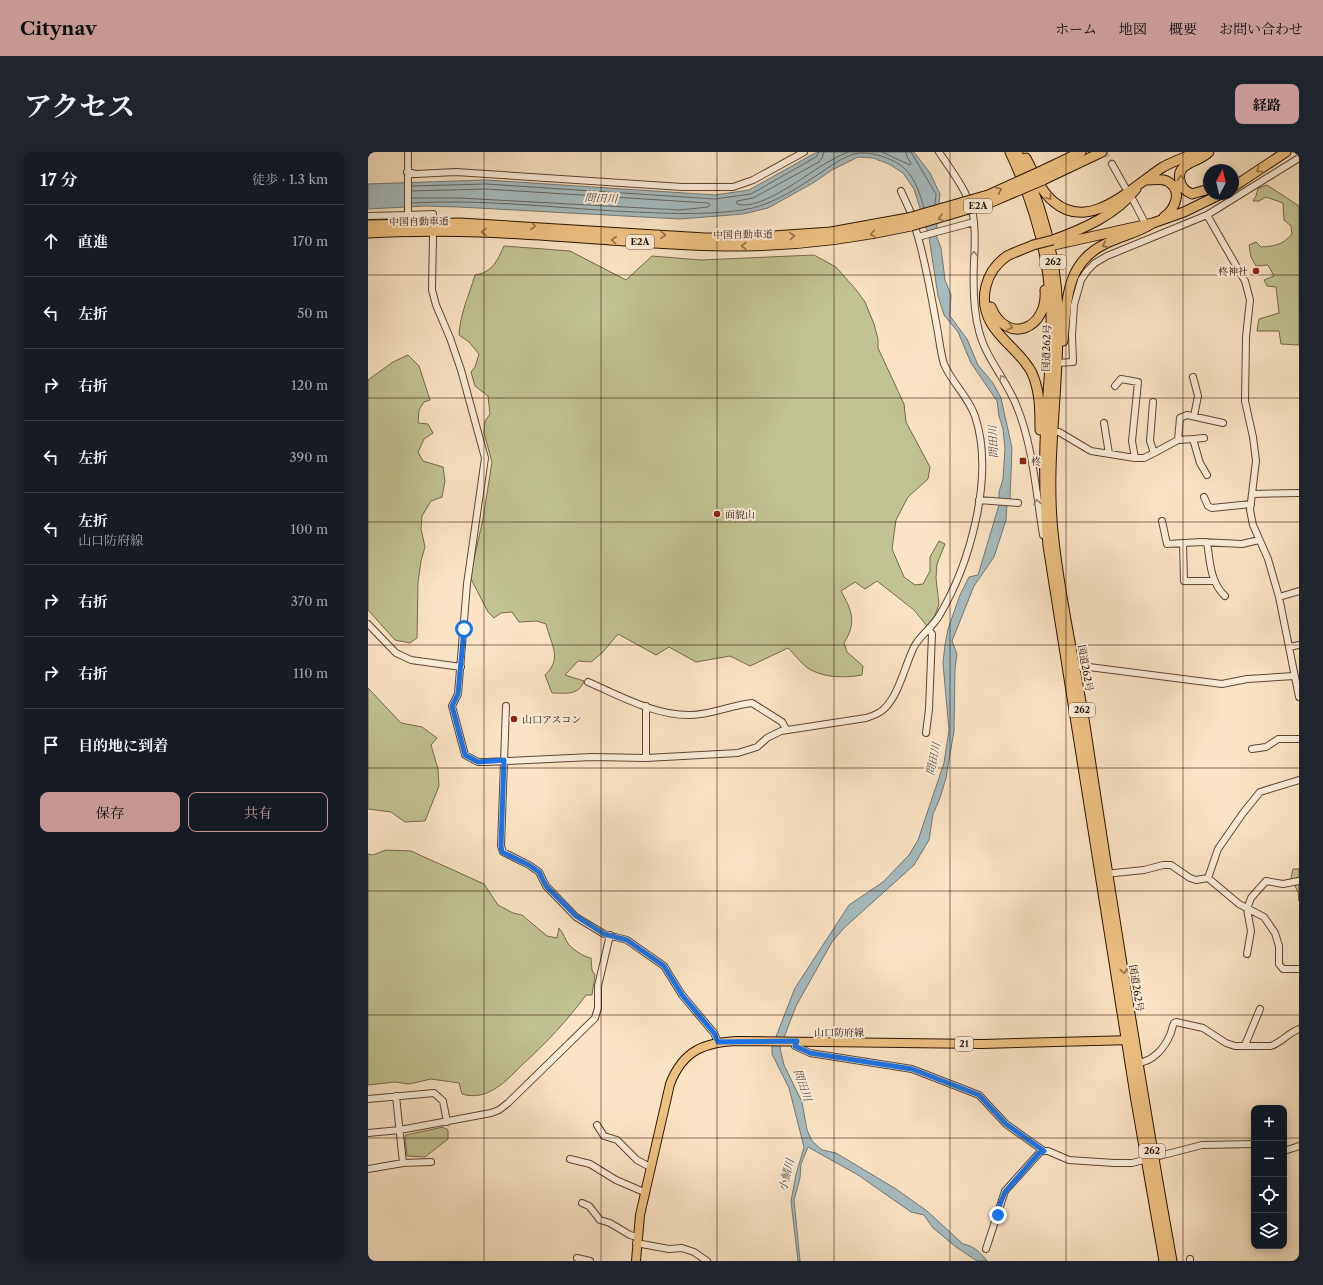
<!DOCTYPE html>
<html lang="ja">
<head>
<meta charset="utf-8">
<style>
  :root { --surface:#171b24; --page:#20242c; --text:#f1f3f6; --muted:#9ea1a6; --line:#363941; --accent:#c59692 }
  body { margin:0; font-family:"Libre Caslon Text","Noto Serif JP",serif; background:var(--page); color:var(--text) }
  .controls { position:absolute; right:12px; bottom:12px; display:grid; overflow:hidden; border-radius:8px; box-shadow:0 2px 10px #0003 }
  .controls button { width:36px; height:36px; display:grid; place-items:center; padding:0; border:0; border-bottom:1px solid var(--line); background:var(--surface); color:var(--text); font:20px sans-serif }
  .compass { position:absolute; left:835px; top:12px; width:36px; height:36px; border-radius:50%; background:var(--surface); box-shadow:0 2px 10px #0003; rotate:7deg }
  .stop { position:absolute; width:12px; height:12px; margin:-9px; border:3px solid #1a73e8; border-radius:50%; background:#fff }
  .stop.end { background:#1a73e8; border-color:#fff; box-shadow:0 1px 4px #0008 }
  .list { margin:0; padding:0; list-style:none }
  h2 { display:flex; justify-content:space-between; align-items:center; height:52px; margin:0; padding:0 16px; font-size:17px }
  h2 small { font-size:13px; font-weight:400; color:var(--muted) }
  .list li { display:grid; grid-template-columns:26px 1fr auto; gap:12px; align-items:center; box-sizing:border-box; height:72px; padding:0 16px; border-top:1px solid var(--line) }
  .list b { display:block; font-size:15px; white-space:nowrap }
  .list p { margin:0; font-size:13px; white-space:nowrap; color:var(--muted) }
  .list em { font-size:13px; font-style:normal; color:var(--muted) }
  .actions { display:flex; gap:8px; padding:12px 16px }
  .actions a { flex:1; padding:9px 0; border:1px solid var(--accent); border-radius:8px; text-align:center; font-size:14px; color:var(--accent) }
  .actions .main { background:var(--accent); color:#111 }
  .icon { flex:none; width:22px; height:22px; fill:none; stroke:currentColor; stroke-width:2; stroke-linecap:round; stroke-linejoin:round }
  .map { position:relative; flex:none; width:931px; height:1109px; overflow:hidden; border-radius:8px }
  header { display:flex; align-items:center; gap:24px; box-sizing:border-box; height:56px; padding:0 20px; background:var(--accent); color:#111 }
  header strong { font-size:19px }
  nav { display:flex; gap:22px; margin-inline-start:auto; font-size:14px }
  .intro { display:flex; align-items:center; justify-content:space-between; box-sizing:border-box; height:96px; padding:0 24px }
  h1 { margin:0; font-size:28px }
  .button { padding:10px 18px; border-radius:8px; background:var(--accent); color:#111; font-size:14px; font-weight:700 }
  main { display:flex; gap:24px; padding:0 24px }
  aside { flex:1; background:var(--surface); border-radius:8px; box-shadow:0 2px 10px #0003 }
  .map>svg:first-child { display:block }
</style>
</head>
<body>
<header>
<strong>Citynav</strong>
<nav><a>ホーム</a><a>地図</a><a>概要</a><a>お問い合わせ</a></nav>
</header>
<div class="intro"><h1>アクセス</h1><a class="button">経路</a></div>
<main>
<aside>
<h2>17 分<small>徒歩 · 1.3 km</small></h2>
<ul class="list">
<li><svg class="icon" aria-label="ahead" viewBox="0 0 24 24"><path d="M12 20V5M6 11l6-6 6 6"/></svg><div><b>直進</b></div><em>170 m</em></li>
<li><svg class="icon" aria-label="left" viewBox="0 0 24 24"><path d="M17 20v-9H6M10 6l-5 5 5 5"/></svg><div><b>左折</b></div><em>50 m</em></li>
<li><svg class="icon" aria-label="right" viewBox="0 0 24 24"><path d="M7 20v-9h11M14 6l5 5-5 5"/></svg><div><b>右折</b></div><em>120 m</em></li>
<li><svg class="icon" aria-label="left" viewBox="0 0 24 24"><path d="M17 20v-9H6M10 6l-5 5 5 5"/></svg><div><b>左折</b></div><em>390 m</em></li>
<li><svg class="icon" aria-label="left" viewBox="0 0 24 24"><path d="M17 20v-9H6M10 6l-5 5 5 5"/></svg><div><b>左折</b><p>山口防府線</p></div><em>100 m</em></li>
<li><svg class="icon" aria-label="right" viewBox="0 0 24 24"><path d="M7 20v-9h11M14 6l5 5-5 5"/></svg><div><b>右折</b></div><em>370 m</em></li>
<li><svg class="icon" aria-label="right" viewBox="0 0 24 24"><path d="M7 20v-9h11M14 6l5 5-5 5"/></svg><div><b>右折</b></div><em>110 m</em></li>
<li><svg class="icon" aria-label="arrive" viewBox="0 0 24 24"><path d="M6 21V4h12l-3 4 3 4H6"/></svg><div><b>目的地に到着</b></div></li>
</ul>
<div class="actions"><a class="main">保存</a><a>共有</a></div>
</aside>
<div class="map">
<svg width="931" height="1109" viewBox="0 0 931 1109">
  <rect width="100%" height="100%" fill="#fbe4c5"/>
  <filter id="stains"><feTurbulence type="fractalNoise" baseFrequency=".005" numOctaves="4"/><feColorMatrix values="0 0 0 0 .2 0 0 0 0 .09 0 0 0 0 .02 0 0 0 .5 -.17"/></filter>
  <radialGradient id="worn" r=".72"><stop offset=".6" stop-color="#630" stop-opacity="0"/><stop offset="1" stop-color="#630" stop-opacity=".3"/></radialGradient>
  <!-- green -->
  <path fill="#c1c393" stroke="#766a4a" d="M 899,33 L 931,54 L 931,193 L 913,192 L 911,179 L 889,179 L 891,167 L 911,161 L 908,135 L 899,134 L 896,128 L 906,124 L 900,113 L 888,114 L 883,105 L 881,93 L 888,90 L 893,95 C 907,94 915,93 924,82 L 923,74 L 916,68 L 915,51 L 898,45 L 891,49 L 885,49 L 888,44 L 890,36 Z
    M 136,94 L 202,99 L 258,128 L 284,104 L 333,108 L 446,103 L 468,115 L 489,139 L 497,150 L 506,172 L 510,187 L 510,196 L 536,252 L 538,270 L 562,315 L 560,327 L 540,345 L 528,368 L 524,397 L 536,425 L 547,433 L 555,432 L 562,419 L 562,405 L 571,389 L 577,392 L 569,412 L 568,426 L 571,452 L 567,463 L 559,474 L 546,458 L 509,429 L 497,437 L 487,430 L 473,439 C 484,459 489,470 476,491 L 479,500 L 495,514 L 494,523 C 478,526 458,526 443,518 C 435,514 427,503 420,496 L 382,514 L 362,504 L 328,510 L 301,495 L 288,503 L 250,482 L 235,500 L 223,510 L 210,509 L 197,523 L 216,529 C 211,544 197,541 184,541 L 177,523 C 195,506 183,493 178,472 L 169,469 L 151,470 L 144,460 L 133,461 L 126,466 L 120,460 L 102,425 L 115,367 L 124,310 L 116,281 L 117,269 L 122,262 L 120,244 L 107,234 L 103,220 L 107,215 L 111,202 L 101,190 L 91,183 C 92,162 101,143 107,123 C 125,120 129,109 136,94 Z
    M 40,203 L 51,214 L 62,248 L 56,250 L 51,258 L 50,271 L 60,272 L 65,281 L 56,287 L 50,300 L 55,309 L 75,315 L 77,329 L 74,345 L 63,349 L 54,364 L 53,377 L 57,395 L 53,409 L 50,430 L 49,486 L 42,491 L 27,488 L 0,458 L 0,228 L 25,210 Z
    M 0,536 L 33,571 L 54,575 L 69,586 L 63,593 L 70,617 L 71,634 L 57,669 L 37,670 L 23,660 L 0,657 Z
    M 18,698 L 43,699 L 116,732 L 130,753 L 145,761 L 154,763 L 179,784 L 189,786 L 191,776 C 196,781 197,788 201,793 C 206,798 216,805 223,806 L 224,818 L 227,823 L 224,843 L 218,843 C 199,869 178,891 154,913 C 145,922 135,933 123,939 C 114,944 103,945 94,942 L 91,931 L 63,927 L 41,932 L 27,930 L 0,933 L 0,702 L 5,703 Z
    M 925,717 L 931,717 L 931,749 L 930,740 L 923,726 Z
    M 75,975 L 80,978 L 80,987 L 57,1005 L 39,1004 L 37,986 L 38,983 Z"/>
  <!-- water -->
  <path fill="#a5bbc0" stroke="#747773" d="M 449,0 L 546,0 L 562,21 L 572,42 L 568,83 L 573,96 L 577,128 L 583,143 L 582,164 L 599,187 L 610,213 L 625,231 L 633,246 L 644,296 L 642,347 L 639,352 L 638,368 L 626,405 L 606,434 L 584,489 L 589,502 L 587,516 L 586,579 L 578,626 L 572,646 L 565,662 L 561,688 L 546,713 L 476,776 L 464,790 L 428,854 L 412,896 L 416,913 L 434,950 L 439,978 L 444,989 L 454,998 L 468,1001 L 528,1037 L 559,1059 L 595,1092 C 606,1094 613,1101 619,1109 L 609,1109 L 588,1095 L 565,1076 L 556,1063 L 543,1060 L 490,1023 L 440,995 L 433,1012 L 432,1026 L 426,1048 L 432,1109 L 430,1109 L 423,1049 L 428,1023 L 436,995 L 421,936 L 404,902 L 404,895 L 427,836 L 481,753 L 515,730 L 541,703 L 550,688 L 576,611 L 581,578 L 575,511 L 577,493 L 580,477 L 592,443 L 601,425 L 610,423 L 631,353 L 631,340 L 635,327 L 637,297 L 635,277 L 631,264 L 629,249 L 603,211 L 590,180 L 576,163 L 570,144 L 561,85 L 546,37 L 535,21 L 521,12 L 505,6 L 490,5 L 464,18 L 445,31 L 400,56 L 375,62 L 312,67 L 91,55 L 57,54 L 0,57 L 0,32 L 118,28 L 347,43 L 381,38 Z"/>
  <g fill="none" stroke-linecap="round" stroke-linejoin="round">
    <!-- shore -->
    <path stroke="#686660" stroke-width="1" d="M 456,0 L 454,6 L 451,10 L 385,46 L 369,49 L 369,52 C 392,60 440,21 460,10 C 467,6 473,3 480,0
      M 514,0 L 542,13 L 543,11 L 539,5 L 538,0
      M 543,0 L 568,42 L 567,52
      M 44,34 L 118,32 L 347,47 L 383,42 L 448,5 L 451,0
      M 44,39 L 118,37 L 340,51 L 342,53 L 340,55 L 312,58 L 91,46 L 44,46
      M 44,51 C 109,47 181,55 246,59 C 289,61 332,64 375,58 C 400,54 422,41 443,27 C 455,20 477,2 491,1 C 505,0 528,7 538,18 C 548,28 552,43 556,56"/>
    <!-- minor-tunnel -->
    <path stroke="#dcc4a7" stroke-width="6" stroke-dasharray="6 3" stroke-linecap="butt" d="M 737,0 L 744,12"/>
    <defs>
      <path id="minor" d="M 40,0 L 40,63 L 65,62
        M 571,0 C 583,18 598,37 604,58 C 608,74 607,93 606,109 C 605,132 605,157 611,179 C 618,207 639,228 649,255 C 665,294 668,341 675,383
        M 744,12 L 757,35
        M 39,20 L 48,22 L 88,20 L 314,35 L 365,35 L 385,28 L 436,0
        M 533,39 L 543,61 L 550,85
        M 765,48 L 776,69
        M 839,63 L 931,6
        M 0,64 L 40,63
        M 65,84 L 64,138 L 68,153 L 82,186 L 93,218 L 117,306 L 99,432 L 90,542 L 84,554 L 97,603 L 110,610 L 118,610 L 224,605 L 278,606 L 370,601 L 389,595 L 399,586 L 413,579 L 498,566 C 504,564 511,562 516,557 C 531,543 537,513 546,495 C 552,483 564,476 571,464 C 602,412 627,324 607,264 C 600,244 584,231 576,212 C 572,199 571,184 568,170 C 563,142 558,113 550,85 L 606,70
        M 689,211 L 705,210 L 704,183 L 706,153 L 713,128 L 719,119 L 727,111 L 739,104 L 839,63 L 877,129 L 882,148 L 878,185 L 877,249 L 885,285 L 888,309 L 882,358 L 885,373 L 900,407 L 911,445 L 931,545
        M 825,225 L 830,244 L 826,264
        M 747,234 L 753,227 L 770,230 L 764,289 L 767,306 L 776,306 L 786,301 L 782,289 L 785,250
        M 736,271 L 741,302
        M 684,280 L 691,280 L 723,299 L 767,306
        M 825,287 L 836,286
        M 810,288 L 812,266 L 819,263 L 855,271
        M 786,301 L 810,288 L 825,287 L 832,311 L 839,323
        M 884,342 L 931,341
        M 836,345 L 840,354 L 844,356 L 883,352
        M 611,348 L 650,351
        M 794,369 L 799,392 L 833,390 L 874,392 L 891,388
        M 839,390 C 842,409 842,430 857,444
        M 815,391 L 816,429 L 845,429
        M 911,445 L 931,439
        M 0,472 L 28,501 L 43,508 L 93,515
        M 921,495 L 931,493
        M 704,515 L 713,514 L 854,532 L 879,527 L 926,524
        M 220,530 C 252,544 288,564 323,563 C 342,563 364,553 384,551 L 414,570 L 418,577
        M 138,554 L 133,694 L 135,700 L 161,713 L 171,720 L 178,734 L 208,765 L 236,782 L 259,788 L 296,814 L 314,843 L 346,881 L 350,890
        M 558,581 L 561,557 L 564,482 L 561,478
        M 884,597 L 898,595 L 910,587 L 931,587
        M 278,606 L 278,554
        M 737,722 L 776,718 L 795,713 L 803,713 L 822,726 L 828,728 L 840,726 L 871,752 L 896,765 L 907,781 L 911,794 L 911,812 L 915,817 L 931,817
        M 840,726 L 850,697 L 875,661 L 892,640 L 931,628
        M 879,802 L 883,779 L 879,757 L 883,746 L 898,729 L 915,732 L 931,729
        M 429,889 L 427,894 L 442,901 L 544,917 L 611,943 L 638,972 L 676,999
        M 877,893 L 892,857
        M 770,911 C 785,909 796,897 802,883 C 804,879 804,875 806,871 L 808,870 L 835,876 L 858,891 L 867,894 L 903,894 C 913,891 920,881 931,877
        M 0,947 L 66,941 L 75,949 L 79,970
        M 229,973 L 236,984 L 249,988 L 269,1008 L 282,1015
        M 0,981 L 32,978 L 123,961 L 131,958 L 140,951 L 227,866 L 230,856 L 230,834 L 242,783
        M 916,999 L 931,994
        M 202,1007 L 222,1012 L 248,1028 L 276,1040
        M 35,1011 L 63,1010
        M 0,1017 L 35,1011 L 28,944
        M 214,1051 L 221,1054 L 232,1068 L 242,1071 L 262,1083 L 269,1085
        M 268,1091 L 301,1097 L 314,1096 L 326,1100 L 339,1109
        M 618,1097 L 637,1039 L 673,999 L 680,999 L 701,1008 L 746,1011 L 764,1011 L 834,993 L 886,992
        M 209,1106 L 222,1109
        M 822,1109 L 822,1107"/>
      <path id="major" d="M 268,1109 L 272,1063 L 302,932 C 315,898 337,890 371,889 L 614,892 L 765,888"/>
      <path id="highway" d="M 642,0 C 663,45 678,92 682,142 C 686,192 679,241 677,291 C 676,325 677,359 680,394 L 768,949 L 796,1109
        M 649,0 C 675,54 691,114 690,175 C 690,246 677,317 686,389 C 693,451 707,512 717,573 C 744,752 772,931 804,1109
        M 658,6 C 666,21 673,40 686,50 C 722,81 765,34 795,15 C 806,9 818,5 829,0
        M 671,20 L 713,0
        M 675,28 L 734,0
        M 777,28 C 784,28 793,26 799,29 C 816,38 807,57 796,65
        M 865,35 L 918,0
        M 841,37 L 824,42 C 817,39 814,36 812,29 C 807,10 833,10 841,0
        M 0,73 L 92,71 L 337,86 L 378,86 L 463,80 L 540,66
        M 0,81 C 81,76 161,82 242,88 C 287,91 333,95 378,94 C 434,93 489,86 543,74
        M 685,88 C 715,77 748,63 768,37
        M 665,93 C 656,97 647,100 639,104 C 617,119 610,148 623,171 C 634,190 654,201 664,221 C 672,239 672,258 672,278
        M 686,93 L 785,71 L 816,60 L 853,42
        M 623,155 C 639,194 680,177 677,138
        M 695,189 C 699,150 697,111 737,92 C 753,84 770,81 785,71"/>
    </defs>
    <!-- minor casing -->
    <use href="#minor" stroke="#5e4531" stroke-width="8"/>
    <!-- major casing -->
    <use href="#major" stroke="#2a1000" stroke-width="10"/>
    <!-- highway casing -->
    <use href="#highway" stroke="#2a1000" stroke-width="11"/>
    <!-- minor -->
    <use href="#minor" stroke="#fcedd9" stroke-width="6"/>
    <!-- major -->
    <use href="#major" stroke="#eec282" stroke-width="8"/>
    <!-- highway -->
    <use href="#highway" stroke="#eec282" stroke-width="9"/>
    <defs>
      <path id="highway-bridge" d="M 540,66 L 620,43 L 671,20
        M 543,74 L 621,51 L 675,28
        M 665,93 L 685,88"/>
    </defs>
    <!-- highway-bridge casing -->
    <use href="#highway-bridge" stroke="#2a1000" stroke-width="11" stroke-linecap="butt"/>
    <!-- highway-bridge -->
    <use href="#highway-bridge" stroke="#eec282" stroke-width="9"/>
  </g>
  <!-- one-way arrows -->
  <defs><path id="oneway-chevron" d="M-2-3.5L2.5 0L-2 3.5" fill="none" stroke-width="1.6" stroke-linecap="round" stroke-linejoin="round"/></defs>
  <g stroke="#967248">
    <use href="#oneway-chevron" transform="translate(891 18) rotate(146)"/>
    <use href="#oneway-chevron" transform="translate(813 26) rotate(-94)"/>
    <use href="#oneway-chevron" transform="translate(631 38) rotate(-22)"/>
    <use href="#oneway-chevron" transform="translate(681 45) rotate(50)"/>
    <use href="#oneway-chevron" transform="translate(573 66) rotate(165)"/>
    <use href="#oneway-chevron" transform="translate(165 74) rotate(3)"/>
    <use href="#oneway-chevron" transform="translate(116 80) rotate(-178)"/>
    <use href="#oneway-chevron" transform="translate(505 82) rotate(170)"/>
    <use href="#oneway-chevron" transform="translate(295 83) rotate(3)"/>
    <use href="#oneway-chevron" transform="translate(424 84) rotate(-5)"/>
    <use href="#oneway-chevron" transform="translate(246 88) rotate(-176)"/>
    <use href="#oneway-chevron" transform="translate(737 93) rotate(154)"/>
    <use href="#oneway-chevron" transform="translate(376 94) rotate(179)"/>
    <use href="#oneway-chevron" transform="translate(642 175) rotate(17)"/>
    <use href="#oneway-chevron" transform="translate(756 819) rotate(81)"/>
  </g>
  <g stroke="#9e8a77">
    <use href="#oneway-chevron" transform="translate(606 102) rotate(-87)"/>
    <use href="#oneway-chevron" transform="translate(634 226) rotate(-120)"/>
    <use href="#oneway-chevron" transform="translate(669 350) rotate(-100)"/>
  </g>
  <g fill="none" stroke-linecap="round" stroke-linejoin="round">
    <!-- route -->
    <path stroke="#1a73e8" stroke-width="5" d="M 96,477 L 90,542 L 84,554 L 97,603 L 110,610 L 136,608 L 133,694 L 134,700 L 161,713 L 171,720 L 178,734 L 208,764 L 236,782 L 259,788 L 296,814 L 314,843 L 346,881 L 350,890 L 429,889 L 427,894 L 442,901 L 544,917 L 611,943 L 638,972 L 676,999 L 671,1001 L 637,1040 L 632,1052 L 630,1063"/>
  </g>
  <!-- grid -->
  <path fill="none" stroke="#2a1000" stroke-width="1" stroke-opacity="0.55" d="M 116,0 L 116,1109M 233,0 L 233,1109M 349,0 L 349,1109M 466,0 L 466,1109M 582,0 L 582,1109M 698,0 L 698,1109M 815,0 L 815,1109M 0,123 L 931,123M 0,246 L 931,246M 0,370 L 931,370M 0,493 L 931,493M 0,616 L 931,616M 0,739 L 931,739M 0,863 L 931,863M 0,986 L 886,986M 916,986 L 931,986"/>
  <!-- markers -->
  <g fill="#8f2418" stroke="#fcedd9" stroke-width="1.5">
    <circle cx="888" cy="119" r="4"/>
    <rect x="651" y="305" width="8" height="8" rx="2"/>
    <circle cx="349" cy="362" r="4"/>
    <circle cx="146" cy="567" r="4"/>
  </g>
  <g text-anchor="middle" stroke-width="4" stroke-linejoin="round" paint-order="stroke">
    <!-- shield labels -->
    <g fill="#fcedd9" stroke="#695241" stroke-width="1">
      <rect x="596" y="47" width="28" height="14" rx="3"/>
      <rect x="258" y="83" width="28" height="14" rx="3"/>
      <rect x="672" y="103" width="26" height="14" rx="3"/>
      <rect x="701" y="551" width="26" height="14" rx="3"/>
      <rect x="587" y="885" width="18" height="14" rx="3"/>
      <rect x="771" y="992" width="26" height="14" rx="3"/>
    </g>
    <g font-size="9" font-weight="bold" fill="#2a1000">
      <text x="610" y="57">E2A</text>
      <text x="272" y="93">E2A</text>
      <text x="685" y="113">262</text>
      <text x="714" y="561">262</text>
      <text x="596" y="895">21</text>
      <text x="784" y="1002">262</text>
    </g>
    <!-- street labels -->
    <g font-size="10" fill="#2a1000" stroke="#fcedd9">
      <text transform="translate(51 69) rotate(-1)" y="4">中国自動車道</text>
      <text transform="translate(375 82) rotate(-1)" y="4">中国自動車道</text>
      <text transform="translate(678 196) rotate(-88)" y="4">国道262号</text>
      <text transform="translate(718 516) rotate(80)" y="4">国道262号</text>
      <text transform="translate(769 836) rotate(81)" y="4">国道262号</text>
      <text x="471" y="884">山口防府線</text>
    </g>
    <!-- poi labels -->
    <g font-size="10" fill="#2a1000" stroke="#fcedd9" text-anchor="start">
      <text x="880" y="123" text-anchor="end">柊神社</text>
      <text x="663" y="313">柊</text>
      <text x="357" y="366">面貌山</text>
      <text x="154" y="571">山口アスコン</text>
    </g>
    <!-- water labels -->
    <g font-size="11" font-style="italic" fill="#554c43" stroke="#fcedd9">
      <text transform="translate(233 46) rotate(3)" y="4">問田川</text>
      <text transform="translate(625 290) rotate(-93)" y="4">問田川</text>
      <text transform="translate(565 607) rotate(-78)" y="4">問田川</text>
      <text transform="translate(435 933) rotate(71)" y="4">問田川</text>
      <text transform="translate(418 1023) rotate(-76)" y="4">小鯖川</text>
    </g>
  </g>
  <rect width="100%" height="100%" filter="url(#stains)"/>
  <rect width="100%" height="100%" fill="url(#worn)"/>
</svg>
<div class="controls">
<button>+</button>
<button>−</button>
<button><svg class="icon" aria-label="locate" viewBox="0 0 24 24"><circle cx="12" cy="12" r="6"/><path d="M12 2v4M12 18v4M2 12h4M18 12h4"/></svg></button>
<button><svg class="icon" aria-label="layers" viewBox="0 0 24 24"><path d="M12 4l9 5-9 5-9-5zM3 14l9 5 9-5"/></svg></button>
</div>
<svg class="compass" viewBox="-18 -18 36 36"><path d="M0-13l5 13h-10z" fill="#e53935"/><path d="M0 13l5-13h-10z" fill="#9ea1a6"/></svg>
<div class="stop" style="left:96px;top:477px"></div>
<div class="stop end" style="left:630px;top:1063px"></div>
</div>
</main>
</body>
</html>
